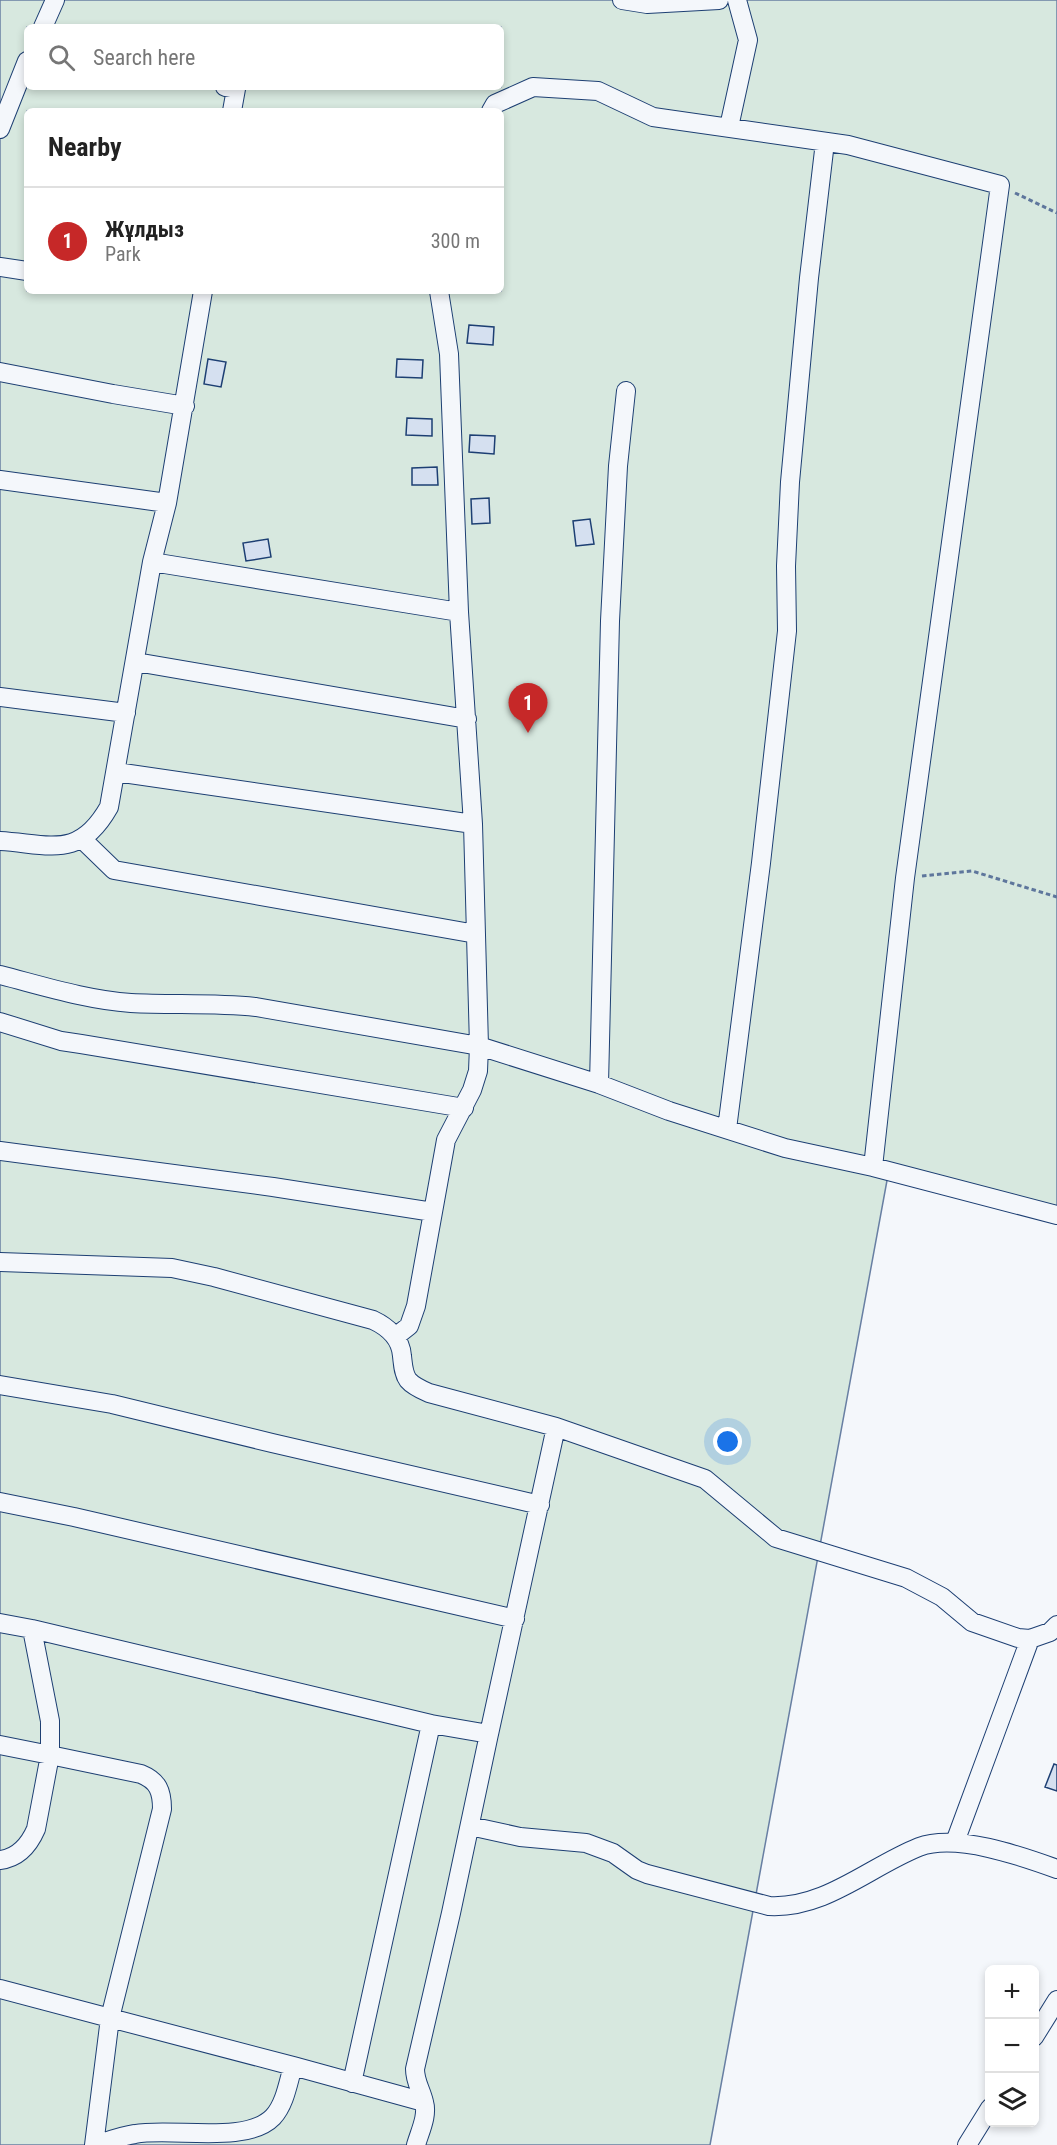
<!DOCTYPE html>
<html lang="en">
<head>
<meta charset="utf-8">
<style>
  :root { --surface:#fff; --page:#f6f6f6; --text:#222; --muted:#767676; --line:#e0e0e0; --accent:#c62828 }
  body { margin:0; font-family:"Roboto Condensed",sans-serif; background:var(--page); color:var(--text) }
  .controls { position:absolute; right:18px; bottom:18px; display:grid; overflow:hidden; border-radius:9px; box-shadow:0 3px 9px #0003 }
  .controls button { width:54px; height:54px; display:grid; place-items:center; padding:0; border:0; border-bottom:2px solid var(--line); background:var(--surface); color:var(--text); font:30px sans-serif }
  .you { position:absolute; left:728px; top:1442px; width:21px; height:21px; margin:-15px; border:4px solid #fff; border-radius:50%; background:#1a73e8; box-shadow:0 0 0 9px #1a73e833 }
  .badge { display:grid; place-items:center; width:39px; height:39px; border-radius:50%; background:var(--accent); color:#fff; font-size:20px; font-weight:700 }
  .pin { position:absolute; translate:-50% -50px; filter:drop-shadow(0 2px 3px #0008) }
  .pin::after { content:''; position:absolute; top:32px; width:21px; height:18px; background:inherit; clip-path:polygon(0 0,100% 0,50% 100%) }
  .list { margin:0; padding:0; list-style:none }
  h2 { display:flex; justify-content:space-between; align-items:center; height:78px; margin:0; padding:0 24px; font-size:26px }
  h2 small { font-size:20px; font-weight:400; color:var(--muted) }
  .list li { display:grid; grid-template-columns:39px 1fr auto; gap:18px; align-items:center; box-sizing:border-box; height:108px; padding:0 24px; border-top:2px solid var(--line) }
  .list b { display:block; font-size:22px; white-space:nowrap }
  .list p { margin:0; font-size:20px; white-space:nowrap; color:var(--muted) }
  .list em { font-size:20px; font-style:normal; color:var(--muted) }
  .icon { flex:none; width:33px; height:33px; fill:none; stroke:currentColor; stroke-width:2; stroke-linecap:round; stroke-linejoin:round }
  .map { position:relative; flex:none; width:1057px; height:2145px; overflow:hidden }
  .search { position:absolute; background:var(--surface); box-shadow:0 3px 9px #0003; left:24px; top:24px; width:480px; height:66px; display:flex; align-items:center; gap:15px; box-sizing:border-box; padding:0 21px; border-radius:9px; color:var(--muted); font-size:22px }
  .panel { position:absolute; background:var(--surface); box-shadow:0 3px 9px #0003; left:24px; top:108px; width:480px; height:186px; border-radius:9px }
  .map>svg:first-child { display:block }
</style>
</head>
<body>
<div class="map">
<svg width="1057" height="2145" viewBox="0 0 1057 2145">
  <rect width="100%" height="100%" fill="#f4f7fb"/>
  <!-- green -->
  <path fill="#d7e8df" stroke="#687fa3" stroke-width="1.5" fill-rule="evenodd" d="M 0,0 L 1057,0 L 1057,1207 L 888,1175 L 710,2145 L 0,2145 ZM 27,27 L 501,27 L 501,87 L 27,87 ZM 27,111 L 501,111 L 501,291 L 27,291 Z"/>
  <!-- building -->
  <path fill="#d5e0f0" stroke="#1d3f73" stroke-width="1.5" d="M 469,325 L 494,327 L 493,345 L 467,343 Z
    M 208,359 L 226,362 L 221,387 L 204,384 Z
    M 397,359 L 423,360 L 422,378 L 396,377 Z
    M 407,418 L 432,419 L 432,436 L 406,435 Z
    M 470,435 L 495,436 L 494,454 L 469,452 Z
    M 437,467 L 438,485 L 412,485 L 412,468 Z
    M 489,498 L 490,523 L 472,524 L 471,499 Z
    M 590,519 L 594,544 L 576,546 L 573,521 Z
    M 268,539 L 271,557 L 246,561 L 243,543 Z
    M 1054,1764 L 1057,1765 L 1057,1791 L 1045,1787 Z"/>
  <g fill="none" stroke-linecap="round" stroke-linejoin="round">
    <defs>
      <path id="minor" d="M 622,0 L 647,4 L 719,0
        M 43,27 L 55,0
        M 225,87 L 236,89 L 232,111
        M 491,111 L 495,104 L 533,87 L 598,91 L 653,117 L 848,145 L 1000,185 L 905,878 L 873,1167 L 1057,1215
        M 729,127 L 748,40 L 737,0
        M 0,129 L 27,61
        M 0,267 L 27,271
        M 0,372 L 113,394 L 185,406
        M 0,480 L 167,503
        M 152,562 L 459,612
        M 136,662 L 467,719
        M 0,697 L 126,713
        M 116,772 L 473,824
        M 82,839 L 114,870 L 476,934
        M 0,841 C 50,844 79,860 109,807 L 152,562 L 167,503 L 203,291
        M 0,975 C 43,986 87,1000 131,1003 C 173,1005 215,1003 256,1007 L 479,1046 L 473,824 L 459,612 L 449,354 L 439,291
        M 0,1022 L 61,1041 L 81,1044 L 464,1108
        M 599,1084 L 610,621 L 618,466 L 626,391
        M 727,1129 L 761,863 L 787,631 L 786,566 L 790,482 L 809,278 L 825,142
        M 0,1151 L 273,1187 L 433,1212 L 416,1306 L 409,1326 L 395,1337
        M 433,1212 L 446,1140 L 472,1090 L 478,1071 L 479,1046 L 599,1084 L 669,1111 L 785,1148 L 873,1167
        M 0,1262 L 172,1268 L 214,1277 L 373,1320 C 388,1327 401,1339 402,1356 C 403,1364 403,1373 408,1380 C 413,1386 422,1390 429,1393 L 556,1427
        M 0,1385 L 112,1404 L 272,1443 L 540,1505
        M 0,1502 L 74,1517 L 515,1619
        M 0,1623 L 32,1629 L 50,1721 L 50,1755 L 141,1774 C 158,1781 162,1791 162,1809 L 110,2018 L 293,2066
        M 32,1629 L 431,1724 L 352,2083
        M 489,1734 L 556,1427 L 705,1479 L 776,1538 L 906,1578 L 942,1597 L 972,1622 L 1018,1638 L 1030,1639 L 1050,1632 L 1057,1625
        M 0,1745 L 50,1755 L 36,1829 C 29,1845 18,1858 0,1860
        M 470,1826 L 520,1837 L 586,1843 L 613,1853 L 637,1870 L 647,1874 L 769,1906 C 825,1909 869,1867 919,1847 C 956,1833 1021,1856 1057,1869
        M 955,1842 L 1030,1639
        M 0,1989 L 110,2018 L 94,2145
        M 1034,2037 L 1057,2000
        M 95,2145 C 108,2141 122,2136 135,2134 C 172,2127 246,2145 273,2117 C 285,2104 288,2083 293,2066 L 424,2102
        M 416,2145 C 420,2131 428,2116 424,2102 C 421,2089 415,2082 415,2069 L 451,1913 L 489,1734 L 431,1724
        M 967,2145 L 990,2108"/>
    </defs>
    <!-- minor casing -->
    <use href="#minor" stroke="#1d3f73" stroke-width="20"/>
    <!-- path -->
    <path stroke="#5e769c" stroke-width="3" stroke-dasharray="4.5 3" stroke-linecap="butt" d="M 1015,193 L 1057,213
      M 922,876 L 972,871 L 1057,897"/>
    <!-- minor -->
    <use href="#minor" stroke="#f4f7fb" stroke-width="18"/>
  </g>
</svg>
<div class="controls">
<button>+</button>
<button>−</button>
<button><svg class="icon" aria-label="layers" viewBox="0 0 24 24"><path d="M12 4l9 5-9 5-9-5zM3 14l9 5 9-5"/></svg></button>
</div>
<div class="you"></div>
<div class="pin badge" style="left:528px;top:733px">1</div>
<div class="search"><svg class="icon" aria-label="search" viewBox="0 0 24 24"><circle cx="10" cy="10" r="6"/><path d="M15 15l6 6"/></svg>Search here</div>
<section class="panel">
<h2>Nearby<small></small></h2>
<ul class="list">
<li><span class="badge">1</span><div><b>Жұлдыз</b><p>Park</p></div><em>300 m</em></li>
</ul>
</section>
</div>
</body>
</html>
